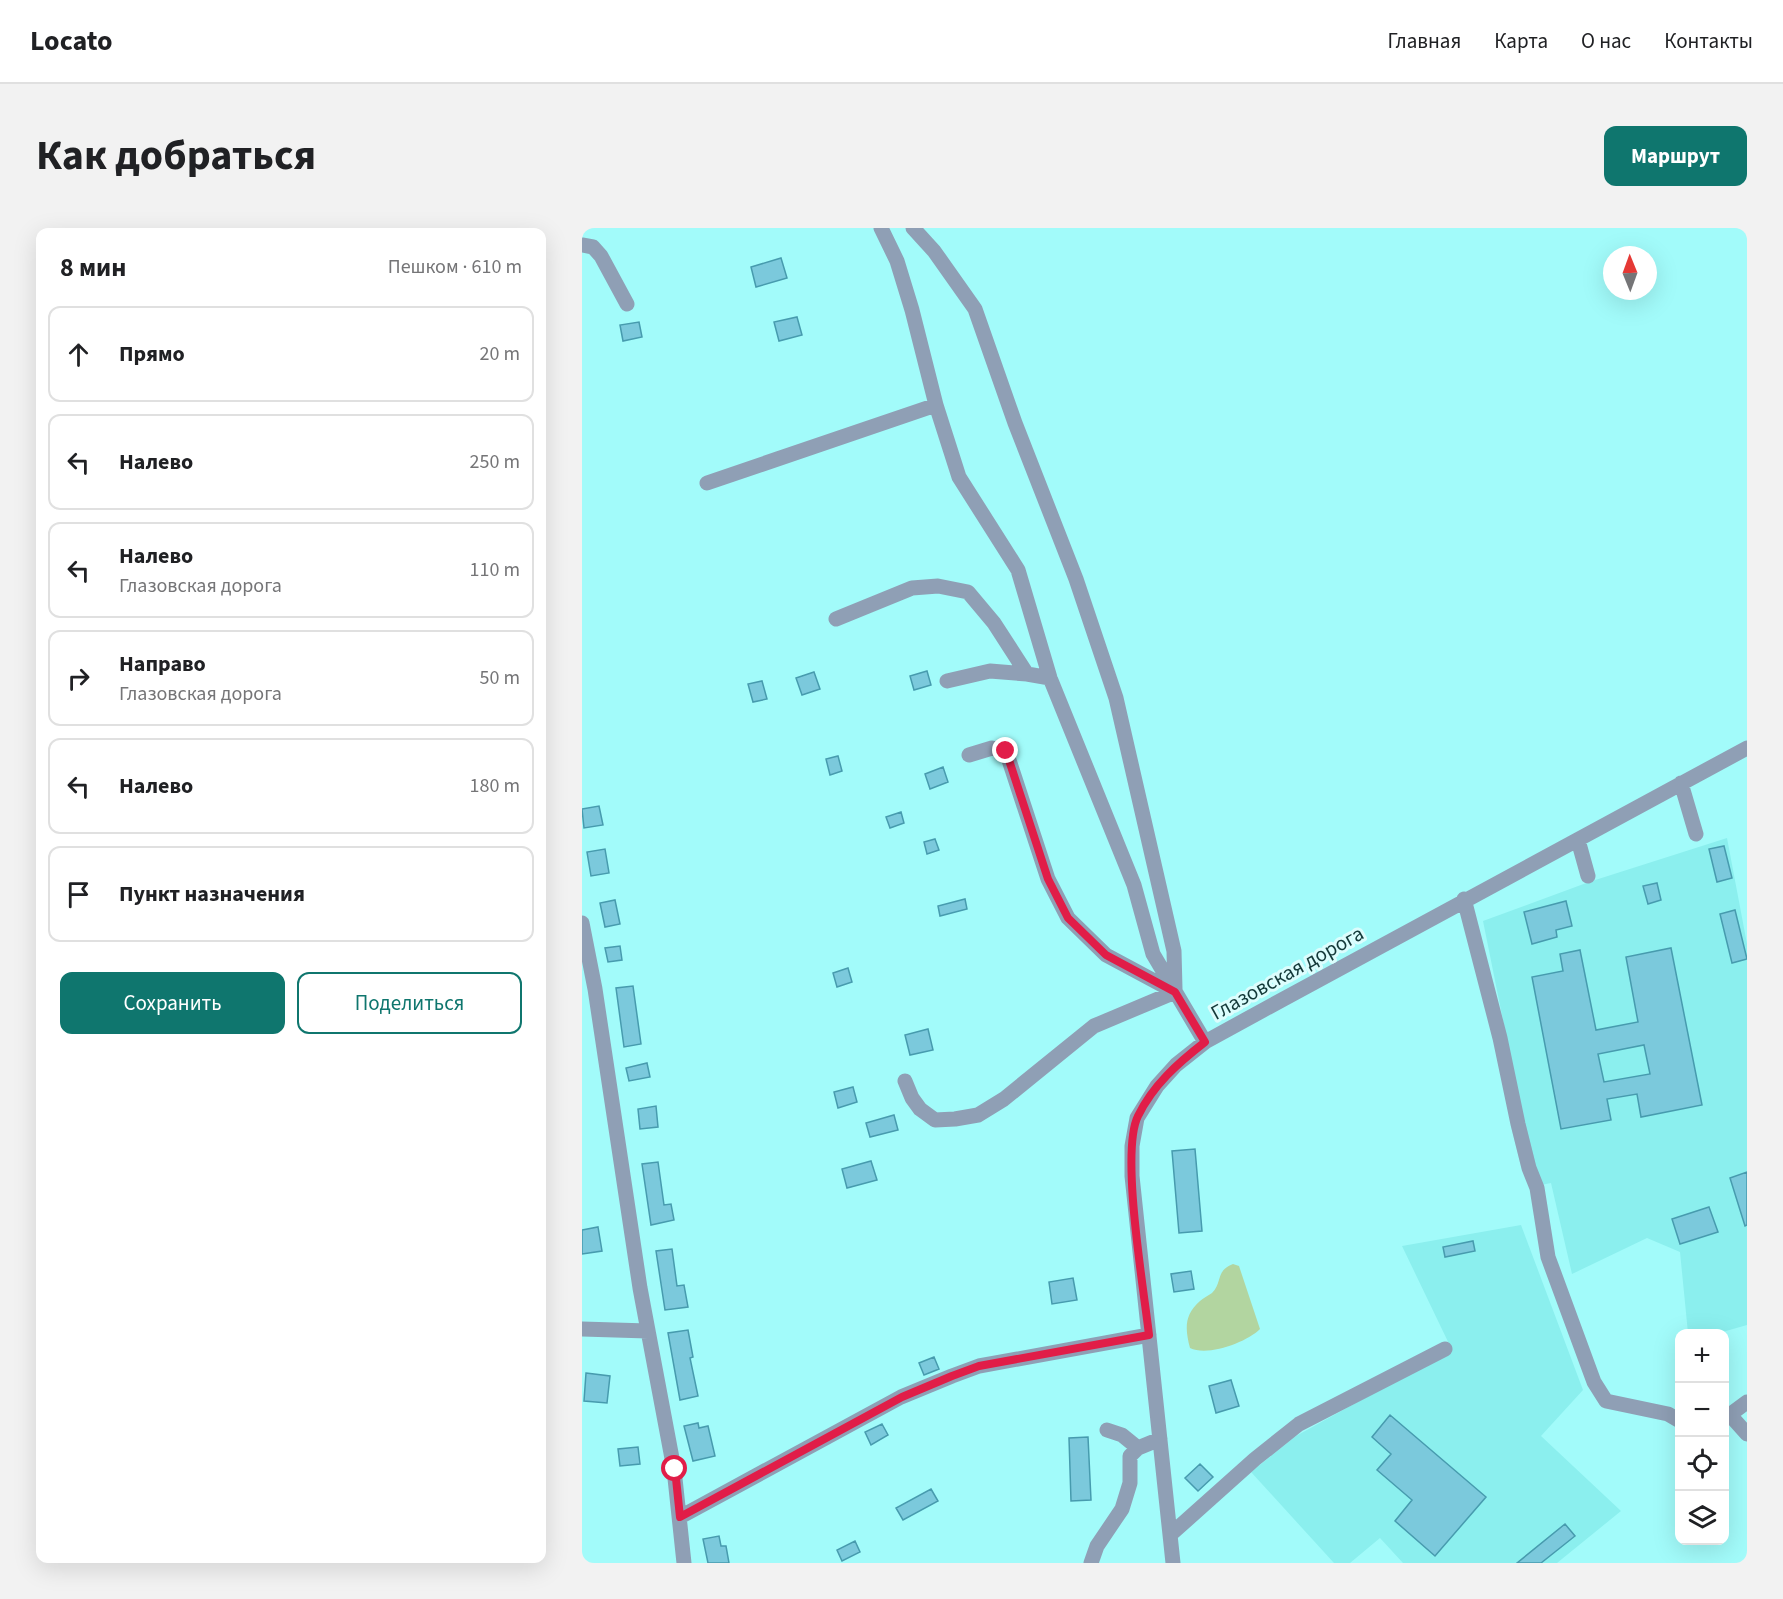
<!DOCTYPE html>
<html lang="ru">
<head>
<meta charset="utf-8">
<style>
  :root { --surface:#fff; --page:#f2f2f2; --text:#202124; --muted:#757577; --line:#e0e0e0; --accent:#0f766e }
  body { margin:0; font-family:"Source Sans 3",sans-serif; background:var(--page); color:var(--text) }
  .controls { position:absolute; right:18px; bottom:18px; display:grid; overflow:hidden; border-radius:12px; box-shadow:0 6px 24px #0002 }
  .controls button { width:54px; height:54px; display:grid; place-items:center; padding:0; border:0; border-bottom:2px solid var(--line); background:var(--surface); color:var(--text); font:30px sans-serif }
  .compass { position:absolute; left:1021px; top:18px; width:54px; height:54px; border-radius:50%; background:var(--surface); box-shadow:0 6px 24px #0002; rotate:359deg }
  .stop { position:absolute; width:18px; height:18px; margin:-14px; border:4px solid #e11d48; border-radius:50%; background:#fff }
  .stop.end { background:#e11d48; border-color:#fff; box-shadow:0 2px 6px #0008 }
  .list { margin:0; padding:0; list-style:none }
  h2 { display:flex; justify-content:space-between; align-items:center; height:78px; margin:0; padding:0 24px; font-size:26px }
  h2 small { font-size:20px; font-weight:400; color:var(--muted) }
  .list li { display:grid; grid-template-columns:39px 1fr auto; gap:18px; align-items:center; box-sizing:border-box; height:96px; margin:0 12px 12px; padding:0 12px; border:2px solid var(--line); border-radius:12px }
  .list b { display:block; font-size:22px; white-space:nowrap }
  .list p { margin:0; font-size:20px; white-space:nowrap; color:var(--muted) }
  .list em { font-size:20px; font-style:normal; color:var(--muted) }
  .actions { display:flex; gap:12px; padding:18px 24px }
  .actions a { flex:1; padding:14px 0; border:2px solid var(--accent); border-radius:12px; text-align:center; font-size:21px; color:var(--accent) }
  .actions .main { background:var(--accent); color:#fff }
  .icon { flex:none; width:33px; height:33px; fill:none; stroke:currentColor; stroke-width:2; stroke-linecap:round; stroke-linejoin:round }
  .map { position:relative; flex:none; width:1165px; height:1335px; overflow:hidden; border-radius:12px }
  header { display:flex; align-items:center; gap:36px; box-sizing:border-box; height:84px; padding:0 30px; background:var(--surface); border-bottom:2px solid var(--line) }
  header strong { font-size:28px }
  nav { display:flex; gap:33px; margin-inline-start:auto; font-size:21px }
  .intro { display:flex; align-items:center; justify-content:space-between; box-sizing:border-box; height:144px; padding:0 36px }
  h1 { margin:0; font-size:42px }
  .button { padding:15px 27px; border-radius:12px; background:var(--accent); color:#fff; font-size:21px; font-weight:700 }
  main { display:flex; gap:36px; padding:0 36px }
  aside { flex:1; background:var(--surface); border-radius:12px; box-shadow:0 6px 24px #0002 }
  .map>svg:first-child { display:block }
</style>
</head>
<body>
<header>
<strong>Locato</strong>
<nav><a>Главная</a><a>Карта</a><a>О нас</a><a>Контакты</a></nav>
</header>
<div class="intro"><h1>Как добраться</h1><a class="button">Маршрут</a></div>
<main>
<aside>
<h2>8 мин<small>Пешком · 610 m</small></h2>
<ul class="list">
<li><svg class="icon" aria-label="ahead" viewBox="0 0 24 24"><path d="M12 20V5M6 11l6-6 6 6"/></svg><div><b>Прямо</b></div><em>20 m</em></li>
<li><svg class="icon" aria-label="left" viewBox="0 0 24 24"><path d="M17 20v-9H6M10 6l-5 5 5 5"/></svg><div><b>Налево</b></div><em>250 m</em></li>
<li><svg class="icon" aria-label="left" viewBox="0 0 24 24"><path d="M17 20v-9H6M10 6l-5 5 5 5"/></svg><div><b>Налево</b><p>Глазовская дорога</p></div><em>110 m</em></li>
<li><svg class="icon" aria-label="right" viewBox="0 0 24 24"><path d="M7 20v-9h11M14 6l5 5-5 5"/></svg><div><b>Направо</b><p>Глазовская дорога</p></div><em>50 m</em></li>
<li><svg class="icon" aria-label="left" viewBox="0 0 24 24"><path d="M17 20v-9H6M10 6l-5 5 5 5"/></svg><div><b>Налево</b></div><em>180 m</em></li>
<li><svg class="icon" aria-label="arrive" viewBox="0 0 24 24"><path d="M6 21V4h12l-3 4 3 4H6"/></svg><div><b>Пункт назначения</b></div></li>
</ul>
<div class="actions"><a class="main">Сохранить</a><a>Поделиться</a></div>
</aside>
<div class="map">
<svg width="1165" height="1335" viewBox="0 0 1165 1335">
  <rect width="100%" height="100%" fill="#a2fbfa"/>
  <!-- built -->
  <path fill="#8befee" d="M 1145,610 L 1165,716 L 1165,1097 L 1137,1105 L 1106,1105 L 1098,1024 L 1065,1010 L 990,1046 L 969,955 L 959,957 L 948,926 L 901,693 L 1007,654 Z
    M 939,997 L 1001,1162 L 959,1208 L 1039,1283 L 975,1335 L 821,1335 L 798,1310 L 768,1335 L 752,1335 L 669,1244 L 714,1208 L 870,1122 L 820,1018 Z"/>
  <!-- water -->
  <path fill="#b2d5a0" d="M 651,1036 L 657,1038 L 678,1101 C 665,1114 626,1129 608,1120 C 603,1101 602,1087 618,1073 C 621,1070 626,1068 630,1065 C 641,1054 633,1043 651,1036 Z"/>
  <!-- building -->
  <path fill="#7bc9dc" stroke="#479bae" stroke-width="1.5" fill-rule="evenodd" d="M 199,30 L 205,50 L 174,59 L 169,39 Z
    M 215,89 L 220,107 L 197,113 L 192,94 Z
    M 57,94 L 60,109 L 41,113 L 38,97 Z
    M 345,443 L 349,457 L 332,462 L 328,448 Z
    M 232,444 L 238,461 L 220,467 L 214,450 Z
    M 180,453 L 185,471 L 171,474 L 166,456 Z
    M 256,528 L 260,543 L 248,547 L 244,531 Z
    M 361,539 L 366,554 L 348,561 L 343,546 Z
    M 17,578 L 21,597 L 2,600 L 0,581 Z
    M 319,584 L 322,595 L 308,600 L 304,589 Z
    M 353,611 L 357,622 L 345,626 L 342,614 Z
    M 1142,618 L 1150,650 L 1135,654 L 1127,621 Z
    M 23,621 L 27,645 L 9,648 L 5,624 Z
    M 1075,655 L 1079,672 L 1066,676 L 1061,658 Z
    M 383,671 L 385,681 L 358,688 L 356,678 Z
    M 33,672 L 38,696 L 23,699 L 18,675 Z
    M 984,673 L 990,698 L 974,702 L 975,709 L 950,716 L 942,684 Z
    M 1153,682 L 1165,731 L 1150,735 L 1138,686 Z
    M 38,718 L 40,732 L 26,734 L 23,720 Z
    M 1089,720 L 1120,877 L 1059,889 L 1055,866 L 1025,871 L 1029,892 L 979,901 L 950,749 L 981,743 L 978,726 L 998,722 L 1014,802 L 1056,794 L 1044,729 ZM 1062,817 L 1068,846 L 1022,854 L 1016,826 Z
    M 266,740 L 270,754 L 255,759 L 251,745 Z
    M 51,758 L 59,816 L 42,819 L 34,760 Z
    M 346,801 L 351,822 L 328,827 L 323,807 Z
    M 65,835 L 68,849 L 47,853 L 44,840 Z
    M 271,859 L 275,874 L 256,880 L 252,864 Z
    M 74,878 L 76,899 L 58,901 L 56,881 Z
    M 312,887 L 316,902 L 288,909 L 284,895 Z
    M 613,921 L 620,1003 L 597,1005 L 590,923 Z
    M 289,933 L 295,952 L 265,960 L 260,941 Z
    M 76,934 L 82,977 L 89,976 L 92,992 L 69,997 L 60,936 Z
    M 1165,944 L 1165,997 L 1163,998 L 1148,950 Z
    M 1127,979 L 1136,1004 L 1098,1016 L 1090,991 Z
    M 16,999 L 20,1023 L 0,1026 L 0,1002 Z
    M 891,1013 L 893,1023 L 863,1029 L 861,1019 Z
    M 90,1021 L 95,1058 L 102,1057 L 106,1079 L 83,1082 L 74,1023 Z
    M 609,1043 L 612,1061 L 592,1064 L 589,1046 Z
    M 491,1050 L 495,1072 L 470,1076 L 467,1054 Z
    M 106,1102 L 111,1129 L 108,1130 L 116,1168 L 98,1172 L 86,1105 Z
    M 352,1129 L 357,1141 L 342,1147 L 337,1135 Z
    M 4,1145 L 28,1148 L 25,1175 L 2,1173 Z
    M 649,1152 L 657,1178 L 634,1185 L 627,1158 Z
    M 808,1187 L 904,1269 L 853,1328 L 813,1293 L 830,1272 L 795,1242 L 809,1226 L 790,1209 Z
    M 116,1195 L 117,1200 L 126,1198 L 133,1228 L 111,1233 L 102,1198 Z
    M 300,1196 L 306,1207 L 289,1217 L 283,1204 Z
    M 506,1209 L 509,1272 L 489,1273 L 487,1210 Z
    M 56,1219 L 58,1236 L 38,1238 L 36,1221 Z
    M 618,1236 L 631,1249 L 616,1263 L 603,1250 Z
    M 349,1261 L 356,1273 L 321,1292 L 314,1280 Z
    M 983,1296 L 993,1308 L 959,1335 L 935,1335 Z
    M 137,1308 L 139,1318 L 144,1318 L 147,1335 L 126,1335 L 121,1311 Z
    M 273,1313 L 278,1324 L 260,1333 L 255,1322 Z"/>
  <g fill="none" stroke-linecap="round" stroke-linejoin="round">
    <!-- minor -->
    <path stroke="#8f9fb5" stroke-width="15" d="M 299,0 L 315,33 L 330,82 L 354,177 L 377,249 L 436,342 L 468,450 L 552,657 L 571,726 L 623,814
      M 331,0 L 352,23 L 393,81 L 433,195 L 494,351 L 534,470 L 592,723 L 593,761
      M 0,17 L 11,19 L 19,28 L 45,76
      M 125,255 L 354,177
      M 254,391 L 330,360 L 356,358 L 386,364 L 412,395 L 445,446 L 468,450
      M 365,453 L 408,443 L 445,446
      M 387,527 L 410,520 L 424,523 L 466,651 L 486,690 L 524,727 L 593,764
      M 1099,555 L 1114,606
      M 996,612 L 1006,648
      M 882,671 L 918,810 L 936,896 L 947,940 L 955,960 L 966,1029 L 1012,1154 L 1024,1173 L 1086,1186 L 1098,1193
      M 0,695 L 13,761 L 58,1060 L 92,1241 L 102,1335
      M 323,853 L 330,870 L 338,881 L 353,892 L 373,891 L 396,887 L 422,871 L 512,798 L 593,764
      M 0,1101 L 66,1103
      M 1148,1187 L 1165,1206
      M 1142,1191 L 1165,1174
      M 525,1202 L 540,1207 L 556,1220
      M 98,1289 L 319,1169 L 370,1148 L 397,1138 L 567,1107
      M 588,1307 L 673,1231 L 717,1196 L 863,1121
      M 509,1335 L 515,1318 L 540,1281 L 548,1255 L 548,1228 L 556,1220 L 578,1211
      M 591,1335 L 550,948 L 550,918 L 555,890 L 575,858 L 594,837 L 623,814 C 803,715 984,618 1165,520"/>
  </g>
  <g fill="none" stroke-linecap="round" stroke-linejoin="round">
    <!-- route -->
    <path stroke="#e11d48" stroke-width="8" d="M 93,1241 L 98,1289 L 320,1169 L 370,1148 L 397,1138 L 567,1107 C 562,1062 538,924 556,888 C 571,857 596,835 623,814 L 593,764 L 524,727 L 486,690 L 466,651 L 424,523"/>
  </g>
  <g text-anchor="middle" stroke-width="6" stroke-linejoin="round" paint-order="stroke">
    <!-- street labels -->
    <g font-size="21" fill="#133939" stroke="#dcfdfd">
      <text transform="translate(705 745) rotate(-29)" y="7">Глазовская дорога</text>
    </g>
  </g>
</svg>
<div class="controls">
<button>+</button>
<button>−</button>
<button><svg class="icon" aria-label="locate" viewBox="0 0 24 24"><circle cx="12" cy="12" r="6"/><path d="M12 2v4M12 18v4M2 12h4M18 12h4"/></svg></button>
<button><svg class="icon" aria-label="layers" viewBox="0 0 24 24"><path d="M12 4l9 5-9 5-9-5zM3 14l9 5 9-5"/></svg></button>
</div>
<svg class="compass" viewBox="-18 -18 36 36"><path d="M0-13l5 13h-10z" fill="#e53935"/><path d="M0 13l5-13h-10z" fill="#757577"/></svg>
<div class="stop" style="left:93px;top:1241px"></div>
<div class="stop end" style="left:424px;top:523px"></div>
</div>
</main>
</body>
</html>
